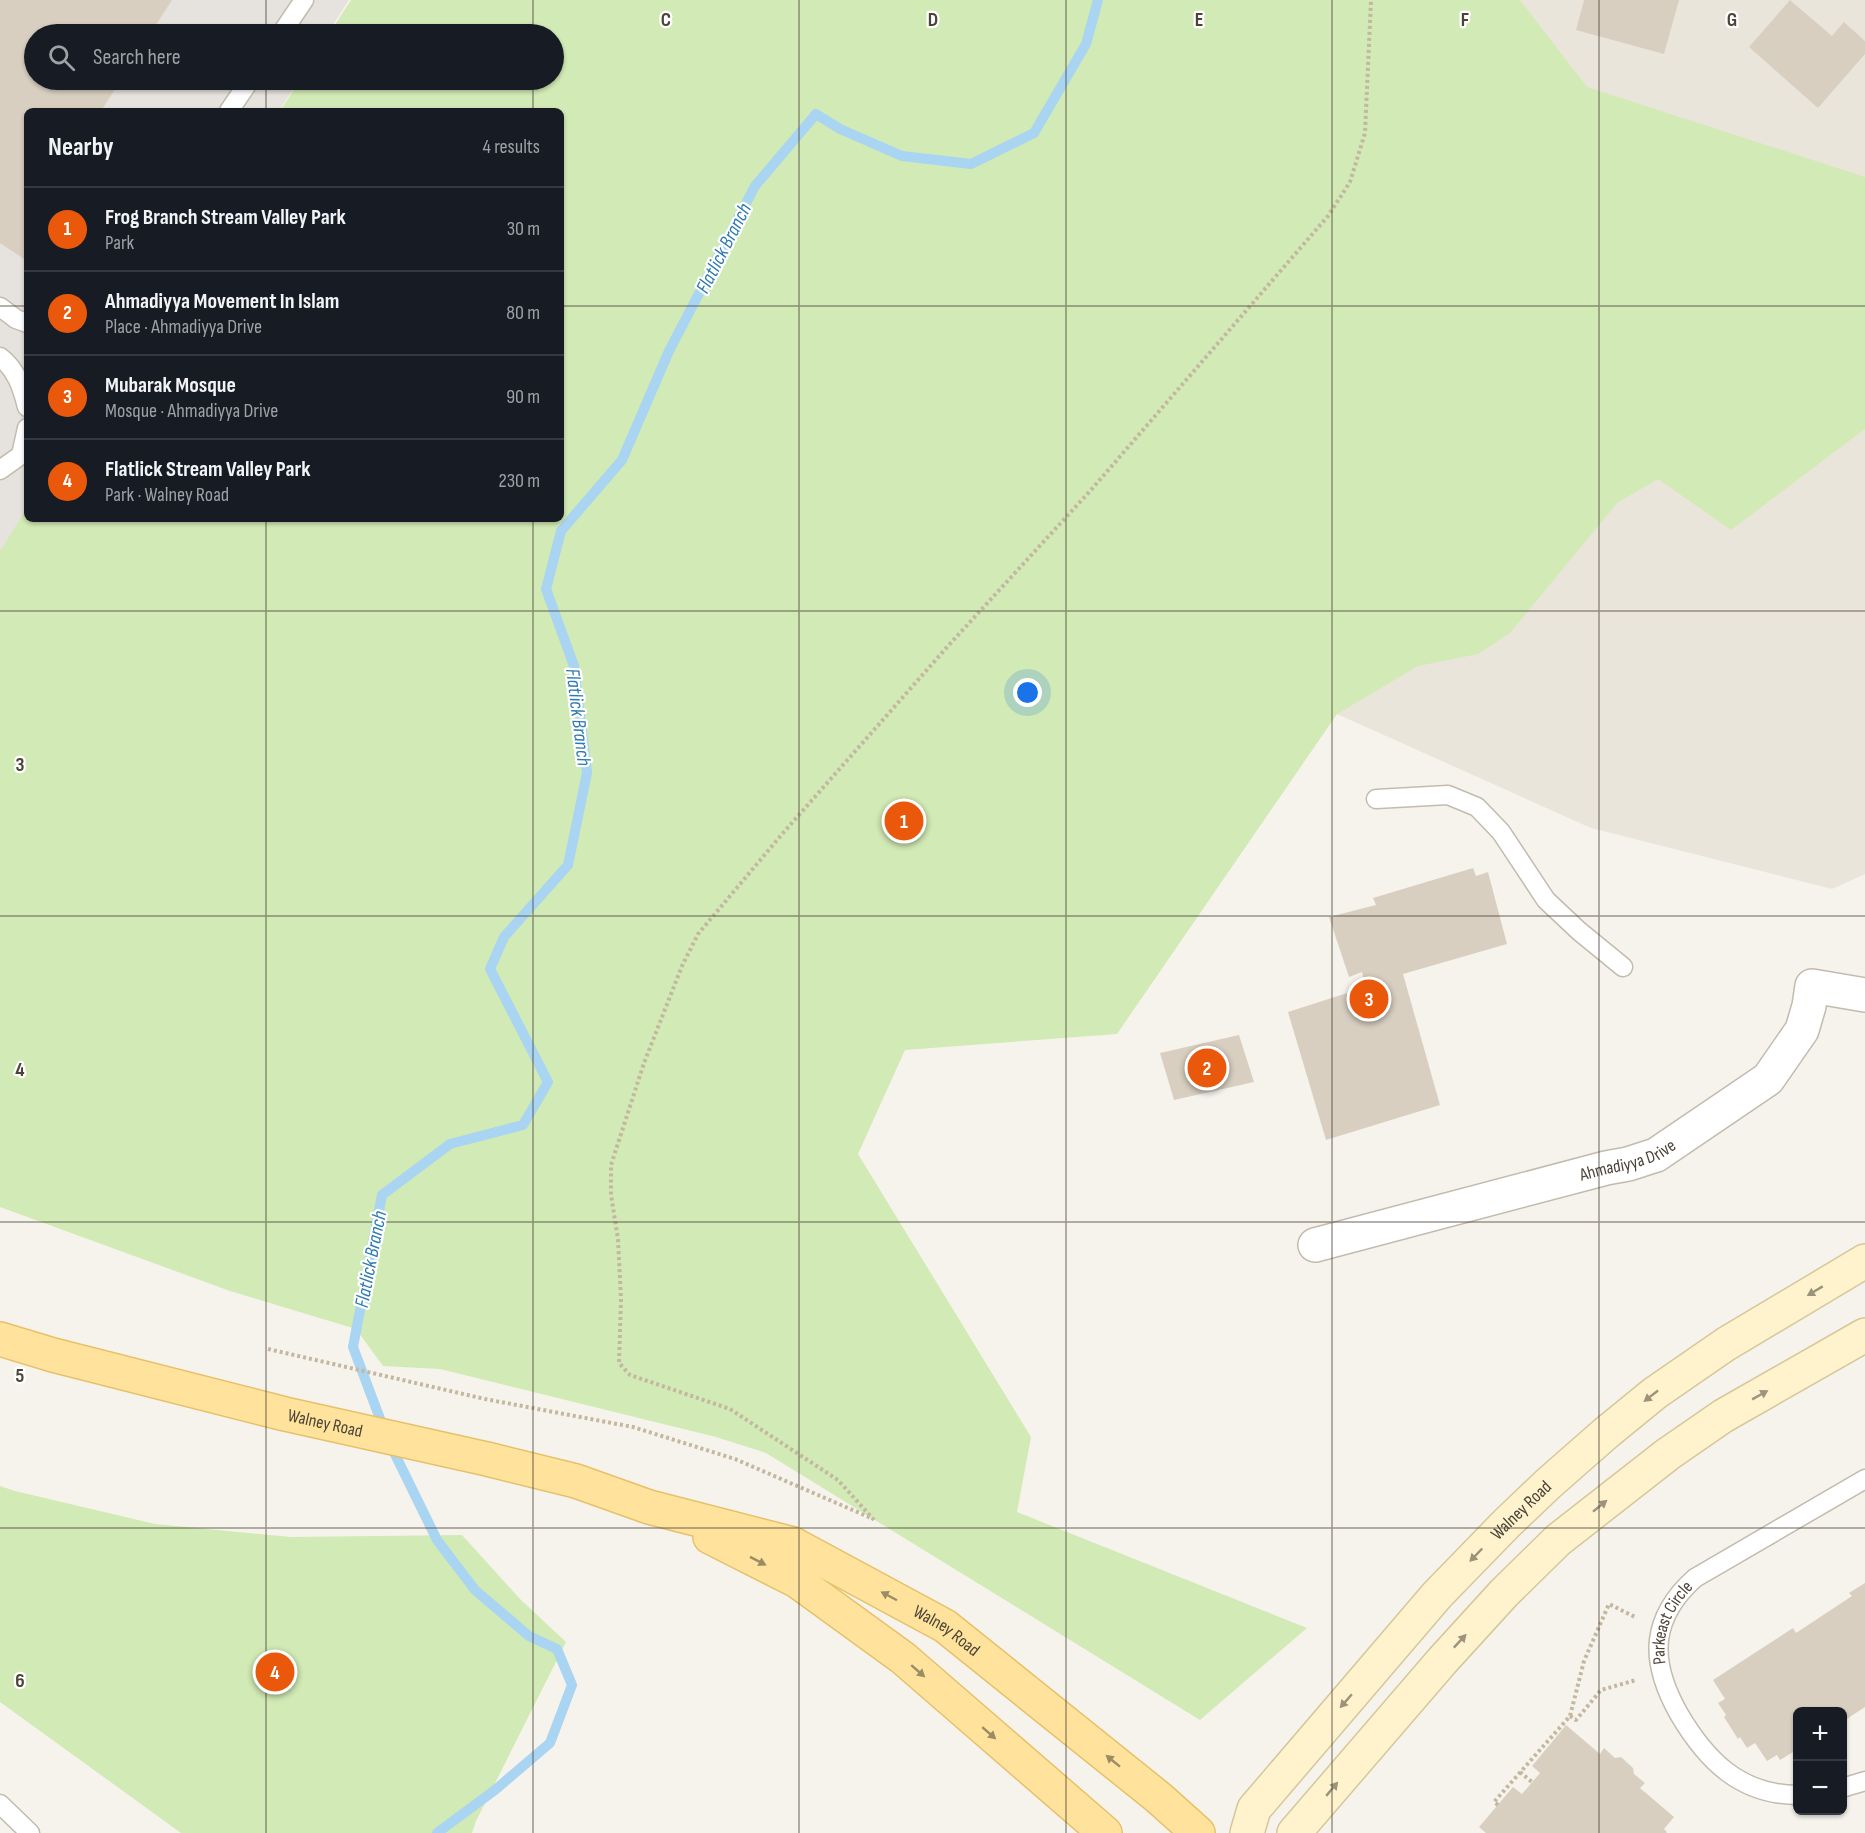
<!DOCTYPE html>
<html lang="en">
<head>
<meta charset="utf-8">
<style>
  :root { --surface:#171b24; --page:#242831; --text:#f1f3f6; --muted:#9ea1a6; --line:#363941; --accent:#ea580c }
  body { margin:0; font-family:"Sofia Sans Condensed",sans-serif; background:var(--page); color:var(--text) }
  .controls { position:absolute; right:18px; bottom:18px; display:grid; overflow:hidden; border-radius:9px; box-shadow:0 2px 4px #0004 }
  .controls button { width:54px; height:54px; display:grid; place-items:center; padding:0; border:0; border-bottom:2px solid var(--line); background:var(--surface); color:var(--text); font:30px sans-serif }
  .you { position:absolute; left:1028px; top:693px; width:21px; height:21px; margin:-15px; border:4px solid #fff; border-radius:50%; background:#1a73e8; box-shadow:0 0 0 9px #1a73e833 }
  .badge { display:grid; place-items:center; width:39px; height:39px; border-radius:50%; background:var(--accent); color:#fff; font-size:20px; font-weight:700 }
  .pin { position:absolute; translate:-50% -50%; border:3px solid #fff; box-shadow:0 2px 6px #0006 }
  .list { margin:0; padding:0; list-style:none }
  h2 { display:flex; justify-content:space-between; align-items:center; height:78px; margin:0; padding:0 24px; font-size:26px }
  h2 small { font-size:20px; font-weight:400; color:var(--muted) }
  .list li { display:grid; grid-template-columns:39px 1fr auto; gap:18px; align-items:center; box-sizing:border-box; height:84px; padding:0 24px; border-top:2px solid var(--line) }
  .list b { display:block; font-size:22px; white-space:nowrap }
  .list p { margin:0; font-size:20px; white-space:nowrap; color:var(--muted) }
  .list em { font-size:20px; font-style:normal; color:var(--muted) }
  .icon { flex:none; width:33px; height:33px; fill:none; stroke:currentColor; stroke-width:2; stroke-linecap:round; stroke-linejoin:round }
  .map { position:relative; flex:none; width:1865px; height:1833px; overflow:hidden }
  .search { position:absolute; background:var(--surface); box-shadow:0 2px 4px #0004; left:24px; top:24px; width:540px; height:66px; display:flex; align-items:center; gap:15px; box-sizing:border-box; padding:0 21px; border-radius:33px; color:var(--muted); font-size:22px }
  .panel { position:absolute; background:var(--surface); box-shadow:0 2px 4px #0004; left:24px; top:108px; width:540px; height:414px; border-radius:9px }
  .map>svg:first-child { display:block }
</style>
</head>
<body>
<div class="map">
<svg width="1865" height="1833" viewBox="0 0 1865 1833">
  <rect width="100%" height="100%" fill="#f6f3ec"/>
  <!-- residential -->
  <path fill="#eae5da" d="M 1405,0 L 1865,0 L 1865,874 L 1832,889 L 1591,828 L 1337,714 Z"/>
  <!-- industrial -->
  <path fill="#e6e2dd" d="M 0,0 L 349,0 L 327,34 L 34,34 L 34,80 L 299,80 L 279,111 L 27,111 L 27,509 L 0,552 Z"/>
  <!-- green -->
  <path fill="#d2eab5" d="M 351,0 L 1520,0 L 1587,87 L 1865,177 L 1865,429 L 1731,530 L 1658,479 L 1618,502 L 1510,633 L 1478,654 L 1418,666 L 1337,714 L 1117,1034 L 905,1050 L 858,1154 L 1031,1437 L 1017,1512 L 1307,1628 L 1200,1720 L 766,1453 L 716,1437 L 440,1369 L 383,1366 L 356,1329 L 230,1291 L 0,1207 L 0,551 L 27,508 L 27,519 L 561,519 L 561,111 L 280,111 L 300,80 L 554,80 L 554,34 L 329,34 Z
    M 0,1486 L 15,1491 L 155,1524 L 291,1537 L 462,1535 L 521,1600 L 566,1642 L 476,1821 L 472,1833 L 181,1833 L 0,1702 Z"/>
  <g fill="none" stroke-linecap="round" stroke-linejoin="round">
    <!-- stream -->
    <path stroke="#a9d4f2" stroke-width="10" d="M 437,1833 L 495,1790 L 550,1743 L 572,1685 L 557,1649 L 529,1636 L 475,1590 L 437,1540 L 388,1440 L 353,1347 L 382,1195 L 450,1144 L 523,1125 L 548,1082 L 490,969 L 504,937 L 568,865 L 587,773 L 574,666 L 546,589 L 561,531 L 622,460 L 669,351 L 755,186 L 816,114 L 840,129 L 902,156 L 971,164 L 1034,133 L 1086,44 L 1098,0"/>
  </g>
  <!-- building -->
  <path fill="#d8cfc1" d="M 0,0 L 172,0 L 150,34 L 34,34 L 34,80 L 121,80 L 101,111 L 27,111 L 27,261 L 0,243 Z
    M 1584,0 L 1679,0 L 1664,54 L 1576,30 Z
    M 1790,0 L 1832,36 L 1844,22 L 1865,41 L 1865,54 L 1818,108 L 1749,47 Z
    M 1473,868 L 1476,876 L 1488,872 L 1507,944 L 1403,974 L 1440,1105 L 1326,1140 L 1288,1012 L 1366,987 L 1362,972 L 1349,977 L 1329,917 L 1376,905 L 1373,898 Z
    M 1239,1035 L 1254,1082 L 1174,1100 L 1160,1053 Z
    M 1865,1583 L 1865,1707 L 1842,1722 L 1842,1712 L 1798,1712 L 1798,1749 L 1780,1760 L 1777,1755 L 1767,1761 L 1755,1743 L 1747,1748 L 1740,1737 L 1738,1739 L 1724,1717 L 1726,1715 L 1718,1703 L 1725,1699 L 1713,1680 L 1793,1628 L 1796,1633 L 1852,1596 L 1849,1593 Z
    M 1566,1725 L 1600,1754 L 1604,1748 L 1615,1758 L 1621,1757 L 1633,1768 L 1634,1774 L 1645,1783 L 1640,1788 L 1674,1817 L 1664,1829 L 1667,1832 L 1666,1833 L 1486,1833 L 1479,1827 L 1513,1787 L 1522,1794 L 1540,1773 L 1532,1766 Z"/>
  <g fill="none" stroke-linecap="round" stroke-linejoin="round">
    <defs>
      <g id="lane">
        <path d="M 281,34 L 304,0"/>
        <path d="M 229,111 L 250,80"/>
        <path d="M 0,307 L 16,319 L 27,323"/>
        <path d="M 0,357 C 16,369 22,387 27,407"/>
        <path d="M 0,470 L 21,455 L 27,428"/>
        <path d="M 1376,799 L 1448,795 L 1477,807 L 1501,832 L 1546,900 L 1579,931 L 1623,967"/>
        <path d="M 1842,1788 L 1865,1781"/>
        <path id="s1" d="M 1798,1795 C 1740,1795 1706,1760 1679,1714 C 1666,1691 1656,1666 1659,1640 C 1662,1615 1677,1594 1695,1578 L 1865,1479"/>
        <path d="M 0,1804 L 30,1833"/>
      </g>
      <g id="street">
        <path id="s2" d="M 1315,1245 L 1606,1168 L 1628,1164 L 1656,1155 L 1768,1079 L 1802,1030 L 1809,1006 L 1812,986 L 1865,995"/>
      </g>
      <g id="secondary">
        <path id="s3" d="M 1247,1833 L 1254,1809 L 1437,1595 L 1507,1523 L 1549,1483 L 1606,1433 L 1655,1393 L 1726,1344 L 1865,1261"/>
        <path d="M 1294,1833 L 1442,1661 L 1504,1593 L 1558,1540 L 1668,1454 L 1723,1416 L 1865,1335"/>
      </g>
      <g id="primary">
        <path id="s4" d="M 0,1339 L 53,1355 L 285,1414 L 487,1459 L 576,1481 L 649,1507 L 793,1544 L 945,1626 L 1159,1798 L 1198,1833"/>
        <path d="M 710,1537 L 797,1581 L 903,1658 L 1105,1833"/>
      </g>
    </defs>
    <!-- lane casing -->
    <use href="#lane" stroke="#c2bbae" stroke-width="21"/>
    <!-- street casing -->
    <use href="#street" stroke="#c2bbae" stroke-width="36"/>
    <!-- secondary casing -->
    <use href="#secondary" stroke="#d6c79b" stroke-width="36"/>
    <!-- primary casing -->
    <use href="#primary" stroke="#e6c16a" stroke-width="36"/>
    <!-- path -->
    <path stroke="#c4b79f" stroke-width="4" stroke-dasharray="3 3" stroke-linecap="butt" d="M 268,1349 L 485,1399 L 633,1427 L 735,1459 L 871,1518
      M 874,1520 L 838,1480 L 730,1409 L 630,1375 L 619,1363 L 621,1299 L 618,1239 L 611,1195 L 611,1165 L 644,1063 L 682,966 L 698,934 L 783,833 L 948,646 L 1091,490 L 1328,216 L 1350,182 L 1365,133 L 1371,0
      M 1570,1716 L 1576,1720 L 1601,1690 L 1636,1680
      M 1520,1772 L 1532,1782
      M 1498,1805 L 1494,1802 L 1570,1716 L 1584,1661 L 1609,1604 L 1637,1618"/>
    <!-- lane -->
    <use href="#lane" stroke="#fff" stroke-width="18"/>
    <!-- street -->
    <use href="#street" stroke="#fff" stroke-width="33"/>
    <!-- secondary -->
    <use href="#secondary" stroke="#fff3cd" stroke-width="33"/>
    <!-- primary -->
    <use href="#primary" stroke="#ffe39c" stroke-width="33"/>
  </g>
  <!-- one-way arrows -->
  <defs><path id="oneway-solid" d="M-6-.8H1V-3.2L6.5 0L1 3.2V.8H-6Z" transform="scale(1.5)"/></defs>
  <g fill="#9c937c">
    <use href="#oneway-solid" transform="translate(1815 1291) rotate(149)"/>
    <use href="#oneway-solid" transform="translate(1760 1395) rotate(-29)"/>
    <use href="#oneway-solid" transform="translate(1651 1396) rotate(142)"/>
    <use href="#oneway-solid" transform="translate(1600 1506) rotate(-39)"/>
    <use href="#oneway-solid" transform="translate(1476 1555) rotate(134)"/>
    <use href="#oneway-solid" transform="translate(1460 1641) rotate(-47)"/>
    <use href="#oneway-solid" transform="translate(1346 1701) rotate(131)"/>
    <use href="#oneway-solid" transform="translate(1332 1789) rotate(-50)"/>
  </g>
  <g fill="#9c8c66">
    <use href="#oneway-solid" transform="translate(758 1561) rotate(27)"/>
    <use href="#oneway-solid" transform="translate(889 1596) rotate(-152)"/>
    <use href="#oneway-solid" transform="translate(918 1671) rotate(41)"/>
    <use href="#oneway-solid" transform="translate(989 1733) rotate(41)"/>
    <use href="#oneway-solid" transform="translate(1113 1761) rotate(-141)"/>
  </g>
  <!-- grid -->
  <path fill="none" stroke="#4b4439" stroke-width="1.5" stroke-opacity="0.55" d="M 266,0 L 266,34M 533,0 L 533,34M 799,0 L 799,1833M 1066,0 L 1066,1833M 1332,0 L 1332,1833M 1599,0 L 1599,1833M 266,80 L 266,111M 533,80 L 533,111M 0,306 L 27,306M 561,306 L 1865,306M 266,519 L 266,1833M 533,519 L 533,1833M 0,611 L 1865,611M 0,916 L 1865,916M 0,1222 L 1865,1222M 0,1528 L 1865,1528"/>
  <g text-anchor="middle" stroke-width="4.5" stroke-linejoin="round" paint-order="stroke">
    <!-- street labels -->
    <g font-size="18" fill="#4b4439" stroke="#fff">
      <text dy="6" stroke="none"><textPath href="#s2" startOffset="324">Ahmadiyya Drive</textPath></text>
      <text dy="6" stroke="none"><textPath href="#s4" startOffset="336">Walney Road</textPath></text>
      <text dy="6" stroke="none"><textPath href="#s3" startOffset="426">Walney Road</textPath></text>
      <text dy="6" stroke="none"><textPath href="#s1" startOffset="250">Parkeast Circle</textPath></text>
      <text dy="6" stroke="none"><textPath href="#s4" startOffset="996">Walney Road</textPath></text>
    </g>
    <!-- water labels -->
    <g font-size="20" font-style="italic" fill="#2e7ab2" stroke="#fff">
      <text transform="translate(723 248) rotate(-63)" y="7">Flatlick Branch</text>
      <text transform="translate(579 717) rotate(83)" y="7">Flatlick Branch</text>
      <text transform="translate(370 1259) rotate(-79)" y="7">Flatlick Branch</text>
    </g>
  </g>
  <g font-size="20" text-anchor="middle" font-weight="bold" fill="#4b4439" stroke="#fff" stroke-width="4.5" stroke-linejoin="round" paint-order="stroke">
    <text x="666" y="26">C</text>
    <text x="933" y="26">D</text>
    <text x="1199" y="26">E</text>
    <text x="1465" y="26">F</text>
    <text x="1732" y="26">G</text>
    <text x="20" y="771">3</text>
    <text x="20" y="1076">4</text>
    <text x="20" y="1382">5</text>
    <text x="20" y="1687">6</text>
  </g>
</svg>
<div class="controls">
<button>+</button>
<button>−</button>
</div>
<div class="you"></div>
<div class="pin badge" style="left:904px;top:821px">1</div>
<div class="pin badge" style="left:1207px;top:1068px">2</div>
<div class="pin badge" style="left:1369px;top:999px">3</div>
<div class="pin badge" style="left:275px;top:1672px">4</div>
<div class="search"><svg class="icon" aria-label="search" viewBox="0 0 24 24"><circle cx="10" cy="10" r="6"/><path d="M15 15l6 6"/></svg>Search here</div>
<section class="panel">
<h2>Nearby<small>4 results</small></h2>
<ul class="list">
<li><span class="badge">1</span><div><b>Frog Branch Stream Valley Park</b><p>Park</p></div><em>30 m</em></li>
<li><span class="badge">2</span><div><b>Ahmadiyya Movement In Islam</b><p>Place · Ahmadiyya Drive</p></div><em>80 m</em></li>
<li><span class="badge">3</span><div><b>Mubarak Mosque</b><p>Mosque · Ahmadiyya Drive</p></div><em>90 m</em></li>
<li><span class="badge">4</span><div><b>Flatlick Stream Valley Park</b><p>Park · Walney Road</p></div><em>230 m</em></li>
</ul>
</section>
</div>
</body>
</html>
